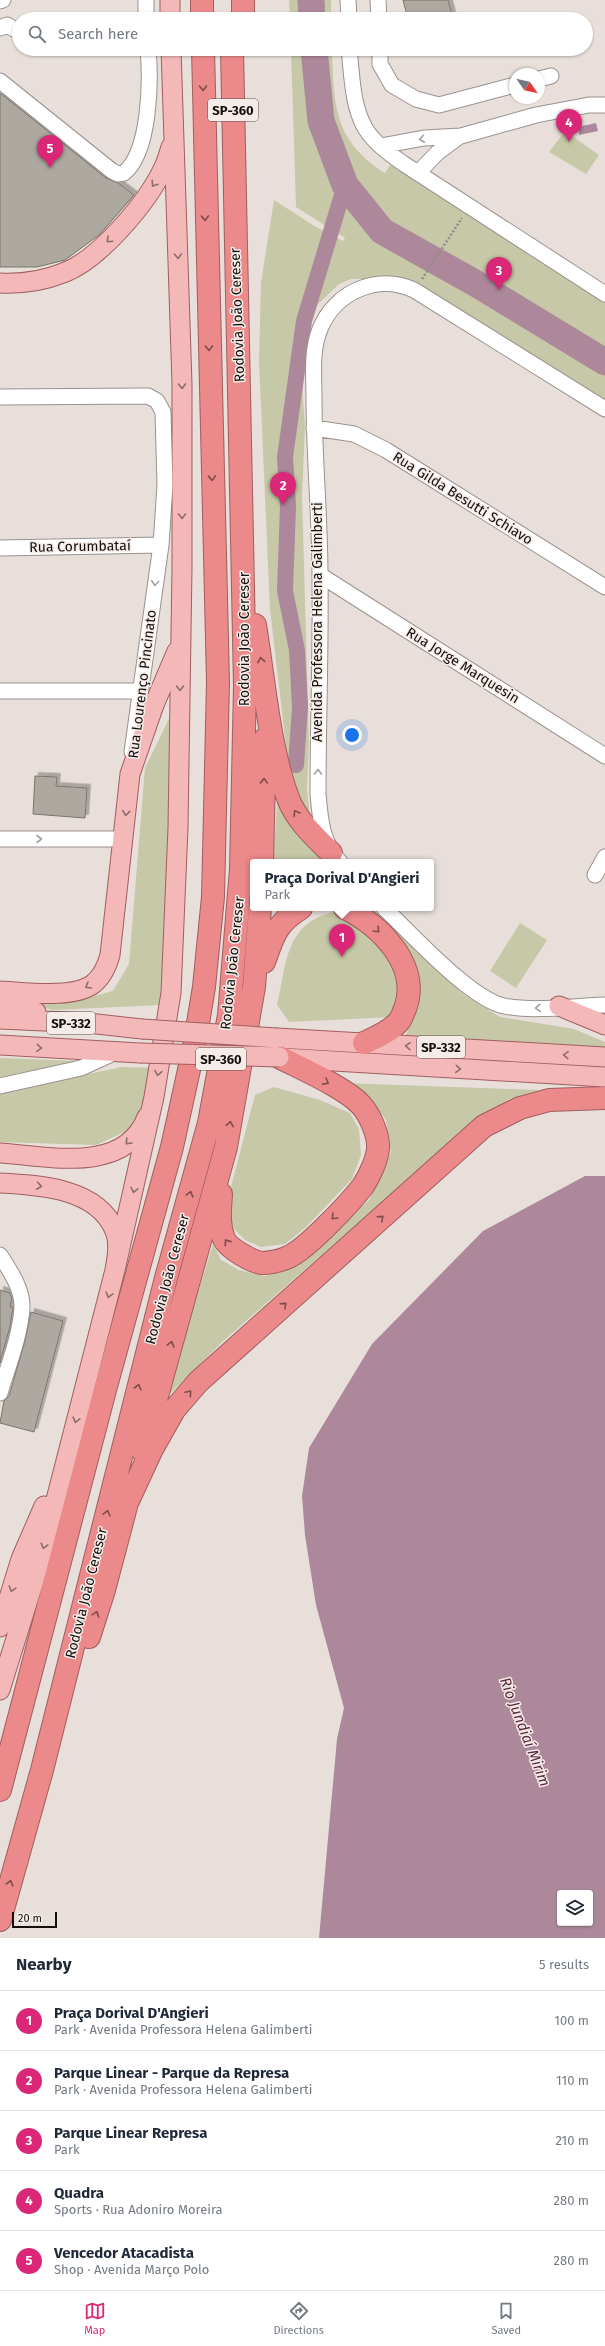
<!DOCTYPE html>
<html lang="en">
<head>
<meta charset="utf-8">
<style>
  :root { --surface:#fff; --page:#f6f6f7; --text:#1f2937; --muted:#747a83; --line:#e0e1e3; --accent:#db2777 }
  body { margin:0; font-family:"Fira Sans",sans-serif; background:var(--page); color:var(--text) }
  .controls { position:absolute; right:12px; bottom:12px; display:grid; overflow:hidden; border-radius:4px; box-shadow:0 1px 3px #0004 }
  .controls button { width:36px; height:36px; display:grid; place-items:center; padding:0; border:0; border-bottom:1px solid var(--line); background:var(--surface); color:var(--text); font:20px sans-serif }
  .compass { position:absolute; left:509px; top:68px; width:36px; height:36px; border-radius:50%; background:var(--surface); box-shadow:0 1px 3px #0004; rotate:124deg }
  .scale { position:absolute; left:12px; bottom:10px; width:45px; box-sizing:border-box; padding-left:4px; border:2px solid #120f0d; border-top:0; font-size:11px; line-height:14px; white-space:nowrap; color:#120f0d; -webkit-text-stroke:3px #f5ece7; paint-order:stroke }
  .you { position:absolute; left:352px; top:735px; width:14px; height:14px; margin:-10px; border:3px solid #fff; border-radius:50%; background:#1a73e8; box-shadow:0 0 0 6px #1a73e833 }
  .badge { display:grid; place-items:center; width:26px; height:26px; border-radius:50%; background:var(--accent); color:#fff; font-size:13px; font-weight:700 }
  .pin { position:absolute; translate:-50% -33px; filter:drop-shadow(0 1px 2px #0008) }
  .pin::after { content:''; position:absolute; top:21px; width:14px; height:12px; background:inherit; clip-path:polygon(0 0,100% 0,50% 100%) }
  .popup { position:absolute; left:250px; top:859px; width:184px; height:52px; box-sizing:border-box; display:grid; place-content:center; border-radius:4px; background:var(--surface); filter:drop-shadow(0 1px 3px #0005); font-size:13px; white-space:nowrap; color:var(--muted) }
  .popup b { font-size:15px; color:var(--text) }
  .popup::after { content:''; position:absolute; left:50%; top:100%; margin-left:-8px; border:8px solid transparent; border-top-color:var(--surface) }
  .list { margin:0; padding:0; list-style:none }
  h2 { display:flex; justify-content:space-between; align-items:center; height:52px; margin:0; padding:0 16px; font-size:17px }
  h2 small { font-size:13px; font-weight:400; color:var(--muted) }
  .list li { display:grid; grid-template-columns:26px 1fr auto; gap:12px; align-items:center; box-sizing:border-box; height:60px; padding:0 16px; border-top:1px solid var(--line) }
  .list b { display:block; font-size:15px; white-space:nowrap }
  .list p { margin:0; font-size:13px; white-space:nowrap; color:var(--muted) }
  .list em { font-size:13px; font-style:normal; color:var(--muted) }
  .icon { flex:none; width:22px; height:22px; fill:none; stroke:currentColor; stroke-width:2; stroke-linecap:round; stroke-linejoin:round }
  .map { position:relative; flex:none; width:605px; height:1938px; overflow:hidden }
  .search { position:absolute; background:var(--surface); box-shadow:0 1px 3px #0004; left:12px; right:12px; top:12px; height:44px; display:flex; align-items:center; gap:10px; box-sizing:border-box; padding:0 14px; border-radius:22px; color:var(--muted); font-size:15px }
  .sheet { height:352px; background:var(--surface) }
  nav { display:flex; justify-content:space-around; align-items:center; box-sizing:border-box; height:56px; border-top:1px solid var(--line); background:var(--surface); font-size:11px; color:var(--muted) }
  nav a { display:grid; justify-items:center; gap:2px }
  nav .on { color:var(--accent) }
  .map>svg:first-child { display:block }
</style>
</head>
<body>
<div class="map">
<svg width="605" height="1938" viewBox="0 0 605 1938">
  <defs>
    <filter id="shadow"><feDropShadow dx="3.5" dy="-3.5" stdDeviation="0" flood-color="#0004"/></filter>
  </defs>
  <rect width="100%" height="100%" fill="#e8dfda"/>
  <!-- green -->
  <path fill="#c6c8a7" d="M 289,0 L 331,0 L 331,19 L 290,19 Z
    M 291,49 L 332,49 C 334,105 333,140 385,173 L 392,162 L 605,301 L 605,409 L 392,279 L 351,279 L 339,284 L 313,309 L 307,327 L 301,371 L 305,426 L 302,497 L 309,741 L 307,790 L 310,816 L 291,789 L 270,609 L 259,361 L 261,283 L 274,200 L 316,227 L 343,241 L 345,238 L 296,207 Z
    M 565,131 L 599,155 L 586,174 L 549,152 Z
    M 180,696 L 176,790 L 160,1005 L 54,1010 L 1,997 L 75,1001 L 113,991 L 129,964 L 145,768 Z
    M 278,794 L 331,862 L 273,862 Z
    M 363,908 L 376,908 L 463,994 L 500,1017 L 574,1029 L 605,1042 L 605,1050 L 405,1037 L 418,1008 L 419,978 L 407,951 Z
    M 334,912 L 351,918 L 405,969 L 394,1017 L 289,1022 L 277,1005 C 287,963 285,923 334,912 Z
    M 520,923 L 547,940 L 516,988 L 490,971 Z
    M 0,1058 L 79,1061 L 0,1077 Z
    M 122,1067 L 159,1068 L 151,1104 L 129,1130 L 96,1145 L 0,1142 L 0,1092 Z
    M 343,1083 L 539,1090 L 510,1099 L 479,1117 L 222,1342 L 166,1398 L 213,1244 L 221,1260 L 239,1270 L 265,1276 L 289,1269 L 369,1200 L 391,1152 L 386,1120 L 369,1097 Z
    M 274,1087 L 320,1100 L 350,1113 L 359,1129 L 361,1155 L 352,1179 L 306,1227 L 285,1244 L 261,1247 L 245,1240 L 234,1229 L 226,1206 L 255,1095 Z"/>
  <!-- water -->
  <path fill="#ad889a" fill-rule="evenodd" d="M 596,123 L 598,131 L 579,135 L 578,127 Z
    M 585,1176 L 605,1176 L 605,1938 L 319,1938 L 337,1739 L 344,1708 L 316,1605 L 305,1535 L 302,1496 L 309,1448 L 372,1344 L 483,1231 ZM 560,1893 L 590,1893 L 590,1923 L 560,1923 Z"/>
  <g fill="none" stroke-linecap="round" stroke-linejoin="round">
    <!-- canal -->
    <path stroke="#ad889a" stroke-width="16" d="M 296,765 L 300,707 L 297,650 L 285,591 L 288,506 L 285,457 L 304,321 L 345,185"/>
    <!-- river -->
    <path stroke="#ad889a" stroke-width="27" d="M 311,0 L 312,19
      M 314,49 L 321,121 L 345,185 L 382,231 L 475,283 L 605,362"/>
  </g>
  <!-- building -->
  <path fill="#ada9a1" stroke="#79746d" filter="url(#shadow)" d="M 403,0 L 448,0 L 453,19 L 408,19 Z
    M 0,93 L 106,178 L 118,183 L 134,195 L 99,235 L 65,260 L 37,267 L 0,267 Z
    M 35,776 L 57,777 L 56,786 L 87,788 L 85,818 L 33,814 Z
    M 0,1290 L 10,1293 L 12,1298 L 10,1307 L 13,1307 L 10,1326 L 0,1363 Z
    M 31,1312 L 63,1321 L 34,1432 L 0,1423 L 4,1401 L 9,1396 L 25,1341 Z"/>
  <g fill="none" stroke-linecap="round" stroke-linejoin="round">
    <defs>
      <path id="minor" d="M 146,0 L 146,19
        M 348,0 L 349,19
        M 378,0 L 379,19
        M 0,1 L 3,0
        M 0,28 L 7,25 L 19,32
        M 349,49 C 352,75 352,105 365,128 C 374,143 390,154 404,164 L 605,294
        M 380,49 L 380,64 L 392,85 L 416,99 L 439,105 L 515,85
        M 539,79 L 551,76
        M 0,81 L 112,171 L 118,174 L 124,173 C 150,152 151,81 148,49
        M 381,146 L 424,138 L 461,136 L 536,115 L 589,105 L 605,105
        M 418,173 L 437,153 L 460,136
        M 0,397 L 148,396 L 157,401 L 163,412 L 165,485 L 161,545 L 132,752
        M 314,428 L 354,434 L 386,450 L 605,587
        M 0,548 L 161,545
        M 320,575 L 605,756
        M 0,691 L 139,691
        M 0,839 L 123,839
        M 340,862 C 322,844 320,818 318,794 C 318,721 321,648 320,576 C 320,517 314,457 314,398 C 314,375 311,351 320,329 C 335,292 377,273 414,290 L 605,409
        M 595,875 L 605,857
        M 384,908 C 412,934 470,999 504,1006 C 535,1012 573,1006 605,1005
        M 0,1086 L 81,1068 L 116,1052
        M 0,1255 C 9,1269 22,1288 22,1306 C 21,1334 8,1366 0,1393"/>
      <path id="major" d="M 170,0 L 170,19
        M 0,283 C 21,284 43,281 63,273 C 99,260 148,202 164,167 C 167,161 169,153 171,147
        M 0,991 C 24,992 73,999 93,984 C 102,977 107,966 110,955 L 130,774 L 154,705 L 177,651
        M 0,1004 L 36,1012
        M 559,1006 L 605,1025
        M 0,1019 L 88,1023 L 142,1029
        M 277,1038 L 605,1057
        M 0,1045 L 140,1053
        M 283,1058 L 605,1077
        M 0,1153 C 47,1156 125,1175 147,1117
        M 0,1183 C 39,1185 98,1188 115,1231 C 120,1243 117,1258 115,1270 L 41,1558 L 0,1690
        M 115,1270 L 154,1097 L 171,993 L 178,828 L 182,568 L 182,384 L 171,49
        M 0,1627 L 21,1559 L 44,1506"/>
      <path id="highway" d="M 202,0 L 202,19
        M 243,19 L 243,0
        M 255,625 C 264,679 269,747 288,798 C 296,820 315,837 331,853
        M 262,862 L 265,739
        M 345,908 C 381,926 421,966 405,1009 C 403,1012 402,1018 400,1020 C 393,1030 375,1038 364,1043
        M 264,962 C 274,934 276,924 301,908
        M 221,1194 C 220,1210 218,1224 224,1239 C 228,1248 252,1262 262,1263 C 268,1263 280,1261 286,1258 C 304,1252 350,1203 363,1186 C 369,1177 377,1160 378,1149 C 379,1135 370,1115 361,1105 C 346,1088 300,1068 279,1057
        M 142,1450 L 226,1147 L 254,987 L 260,908
        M 89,1637 L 104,1590 L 127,1503 L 152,1449 L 174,1410 L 198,1382 L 484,1126 L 520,1108 L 549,1100 L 605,1098
        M 0,1790 L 105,1390 L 172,1147 L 194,1047 L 204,987 L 213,897 L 218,682 L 203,49
        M 0,1920 L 42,1770 L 166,1278 L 209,1123 L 229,1015 L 241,869 L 245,686 L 232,49"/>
    </defs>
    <!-- minor casing -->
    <use href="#minor" stroke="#9a918d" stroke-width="17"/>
    <!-- major casing -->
    <use href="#major" stroke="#a05e5f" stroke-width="21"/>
    <!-- highway casing -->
    <use href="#highway" stroke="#a05e5f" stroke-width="24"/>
    <!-- path -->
    <path stroke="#928b87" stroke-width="2.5" stroke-dasharray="2 2" stroke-linecap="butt" d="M 422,279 L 462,218"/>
    <!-- minor -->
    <use href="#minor" stroke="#fff" stroke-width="15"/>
    <!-- major -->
    <use href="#major" stroke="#f4b8b9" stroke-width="19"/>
    <!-- highway -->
    <use href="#highway" stroke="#ec898b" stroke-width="22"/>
    <defs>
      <path id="major-bridge" d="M 142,1029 L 277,1038
        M 140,1053 L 279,1057"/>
    </defs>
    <!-- major-bridge casing -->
    <use href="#major-bridge" stroke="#a05e5f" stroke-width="21" stroke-linecap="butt"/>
    <!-- major-bridge -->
    <use href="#major-bridge" stroke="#f4b8b9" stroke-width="19"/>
  </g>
  <!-- one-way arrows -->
  <defs><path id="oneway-chevron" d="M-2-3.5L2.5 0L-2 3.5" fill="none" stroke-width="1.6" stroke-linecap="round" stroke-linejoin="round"/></defs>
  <g stroke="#7f4c4c">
    <use href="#oneway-chevron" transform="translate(203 88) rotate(89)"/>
    <use href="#oneway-chevron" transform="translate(205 218) rotate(88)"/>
    <use href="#oneway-chevron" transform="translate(209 348) rotate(88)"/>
    <use href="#oneway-chevron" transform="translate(212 478) rotate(88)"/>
    <use href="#oneway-chevron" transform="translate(261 660) rotate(-100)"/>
    <use href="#oneway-chevron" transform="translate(264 781) rotate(-88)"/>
    <use href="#oneway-chevron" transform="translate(296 813) rotate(-121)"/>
    <use href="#oneway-chevron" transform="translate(377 930) rotate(46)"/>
    <use href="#oneway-chevron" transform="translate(326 1082) rotate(29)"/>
    <use href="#oneway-chevron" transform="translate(230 1124) rotate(-80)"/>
    <use href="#oneway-chevron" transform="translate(190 1194) rotate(-75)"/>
    <use href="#oneway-chevron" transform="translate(334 1217) rotate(135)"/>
    <use href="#oneway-chevron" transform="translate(381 1218) rotate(-42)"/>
    <use href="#oneway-chevron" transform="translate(227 1242) rotate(-125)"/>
    <use href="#oneway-chevron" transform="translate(284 1305) rotate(-42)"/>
    <use href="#oneway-chevron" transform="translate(171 1344) rotate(-75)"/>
    <use href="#oneway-chevron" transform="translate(138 1387) rotate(-76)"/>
    <use href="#oneway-chevron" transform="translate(189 1393) rotate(-50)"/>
    <use href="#oneway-chevron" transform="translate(107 1513) rotate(-76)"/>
    <use href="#oneway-chevron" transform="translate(96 1614) rotate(-72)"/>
    <use href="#oneway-chevron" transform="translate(10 1883) rotate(-75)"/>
  </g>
  <g stroke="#a09f9e">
    <use href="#oneway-chevron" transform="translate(422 139) rotate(173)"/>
    <use href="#oneway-chevron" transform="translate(155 583) rotate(98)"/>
    <use href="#oneway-chevron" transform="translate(318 772) rotate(-90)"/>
    <use href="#oneway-chevron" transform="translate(39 839)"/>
    <use href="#oneway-chevron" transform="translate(538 1008) rotate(177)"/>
  </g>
  <g stroke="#8e6c6c">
    <use href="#oneway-chevron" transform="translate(154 184) rotate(123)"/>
    <use href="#oneway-chevron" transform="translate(109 240) rotate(137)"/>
    <use href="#oneway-chevron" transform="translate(178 256) rotate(88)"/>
    <use href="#oneway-chevron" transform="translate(182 386) rotate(89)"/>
    <use href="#oneway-chevron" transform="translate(182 516) rotate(90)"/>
    <use href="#oneway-chevron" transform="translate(180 688) rotate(91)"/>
    <use href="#oneway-chevron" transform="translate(126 813) rotate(96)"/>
    <use href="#oneway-chevron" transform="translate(88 986) rotate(150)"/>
    <use href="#oneway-chevron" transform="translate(408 1046) rotate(-177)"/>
    <use href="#oneway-chevron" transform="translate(39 1048) rotate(4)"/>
    <use href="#oneway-chevron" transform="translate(566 1055) rotate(-177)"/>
    <use href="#oneway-chevron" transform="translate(458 1069) rotate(4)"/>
    <use href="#oneway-chevron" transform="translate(158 1073) rotate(99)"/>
    <use href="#oneway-chevron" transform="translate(128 1142) rotate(133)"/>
    <use href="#oneway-chevron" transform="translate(39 1186) rotate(8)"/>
    <use href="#oneway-chevron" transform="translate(134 1190) rotate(103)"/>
    <use href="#oneway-chevron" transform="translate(109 1295) rotate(105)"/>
    <use href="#oneway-chevron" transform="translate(76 1420) rotate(105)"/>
    <use href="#oneway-chevron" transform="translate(44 1546) rotate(105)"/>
    <use href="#oneway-chevron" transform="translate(12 1589) rotate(107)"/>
  </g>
  <g text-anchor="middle" stroke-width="3" stroke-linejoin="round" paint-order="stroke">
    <!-- shield labels -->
    <g fill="#f5ece7" stroke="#56514e" stroke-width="1">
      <rect x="208" y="99" width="50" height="22" rx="3"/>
      <rect x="47" y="1012" width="48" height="22" rx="3"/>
      <rect x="417" y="1036" width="48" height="22" rx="3"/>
      <rect x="196" y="1048" width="50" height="22" rx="3"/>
    </g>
    <g font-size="13" font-weight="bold" fill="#120f0d">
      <text x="233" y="115">SP-360</text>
      <text x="71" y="1028">SP-332</text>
      <text x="441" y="1052">SP-332</text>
      <text x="221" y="1064">SP-360</text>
    </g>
    <!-- street labels -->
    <g font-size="14" fill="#120f0d" stroke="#f5ece7">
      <text transform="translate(237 315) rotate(-92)" y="5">Rodovia João Cereser</text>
      <text transform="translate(463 498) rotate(32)" y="5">Rua Gilda Besutti Schiavo</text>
      <text transform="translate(80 546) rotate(-1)" y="5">Rua Corumbataí</text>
      <text transform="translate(317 622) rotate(-90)" y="5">Avenida Professora Helena Galimberti</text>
      <text transform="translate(244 639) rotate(-90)" y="5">Rodovia João Cereser</text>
      <text transform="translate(463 665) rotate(32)" y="5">Rua Jorge Marquesin</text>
      <text transform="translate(142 684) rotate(-83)" y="5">Rua Lourenço Pincinato</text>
      <text transform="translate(232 963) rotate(-84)" y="5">Rodovia João Cereser</text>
      <text transform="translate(167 1279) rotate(-75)" y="5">Rodovia João Cereser</text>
      <text transform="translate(86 1593) rotate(-76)" y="5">Rodovia João Cereser</text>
    </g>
    <!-- water labels -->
    <g font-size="15" font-style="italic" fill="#5a2843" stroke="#f5ece7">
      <text transform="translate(525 1732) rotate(69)" y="5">Rio Jundiaí Mirim</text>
    </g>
  </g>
</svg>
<div class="controls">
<button><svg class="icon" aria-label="layers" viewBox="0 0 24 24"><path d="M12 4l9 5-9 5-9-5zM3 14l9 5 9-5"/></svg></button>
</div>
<svg class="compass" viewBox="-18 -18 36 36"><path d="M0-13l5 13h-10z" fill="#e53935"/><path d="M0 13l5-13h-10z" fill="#747a83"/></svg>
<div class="scale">20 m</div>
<div class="you"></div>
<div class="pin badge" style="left:342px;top:957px">1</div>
<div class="popup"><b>Praça Dorival D'Angieri</b>Park</div>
<div class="pin badge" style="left:283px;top:505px">2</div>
<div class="pin badge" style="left:499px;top:290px">3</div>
<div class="pin badge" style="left:569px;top:142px">4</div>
<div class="pin badge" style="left:50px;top:168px">5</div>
<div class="search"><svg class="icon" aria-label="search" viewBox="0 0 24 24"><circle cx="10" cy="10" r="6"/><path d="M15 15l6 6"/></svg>Search here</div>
</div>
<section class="sheet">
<h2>Nearby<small>5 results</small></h2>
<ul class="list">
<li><span class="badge">1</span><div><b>Praça Dorival D'Angieri</b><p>Park · Avenida Professora Helena Galimberti</p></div><em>100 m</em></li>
<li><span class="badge">2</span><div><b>Parque Linear - Parque da Represa</b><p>Park · Avenida Professora Helena Galimberti</p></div><em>110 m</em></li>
<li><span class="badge">3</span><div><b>Parque Linear Represa</b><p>Park</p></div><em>210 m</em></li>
<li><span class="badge">4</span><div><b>Quadra</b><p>Sports · Rua Adoniro Moreira</p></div><em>280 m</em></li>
<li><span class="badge">5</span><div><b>Vencedor Atacadista</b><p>Shop · Avenida Março Polo</p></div><em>280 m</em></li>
</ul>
</section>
<nav>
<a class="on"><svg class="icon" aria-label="map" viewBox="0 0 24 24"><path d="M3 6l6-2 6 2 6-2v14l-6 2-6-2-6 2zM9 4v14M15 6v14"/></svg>Map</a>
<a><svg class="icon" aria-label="directions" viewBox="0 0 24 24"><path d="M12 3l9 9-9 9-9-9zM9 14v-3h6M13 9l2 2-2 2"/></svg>Directions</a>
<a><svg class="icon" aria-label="saved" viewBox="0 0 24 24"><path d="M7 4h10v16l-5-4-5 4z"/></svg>Saved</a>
</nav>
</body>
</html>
